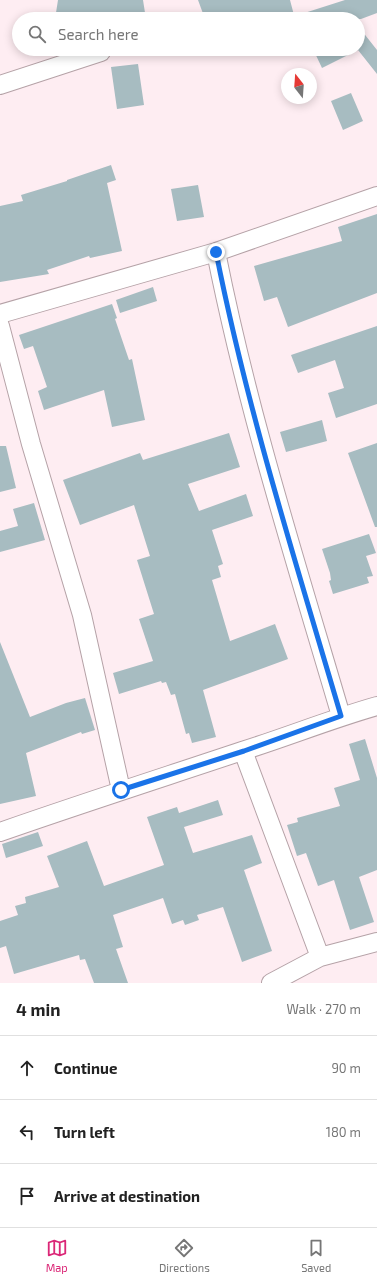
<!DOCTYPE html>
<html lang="en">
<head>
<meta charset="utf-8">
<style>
  :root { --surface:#fff; --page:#f2f2f2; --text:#222; --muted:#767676; --line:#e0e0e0; --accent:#db2777 }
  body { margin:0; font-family:"Exo 2",sans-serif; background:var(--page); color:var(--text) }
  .compass { position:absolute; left:281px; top:68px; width:36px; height:36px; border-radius:50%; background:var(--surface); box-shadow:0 2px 10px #0003; rotate:343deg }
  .stop { position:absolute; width:12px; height:12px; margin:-9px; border:3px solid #1a73e8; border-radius:50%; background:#fff }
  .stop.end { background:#1a73e8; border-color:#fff; box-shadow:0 1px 4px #0008 }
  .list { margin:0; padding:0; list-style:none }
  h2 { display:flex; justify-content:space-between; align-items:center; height:52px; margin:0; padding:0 16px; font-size:17px }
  h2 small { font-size:13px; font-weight:400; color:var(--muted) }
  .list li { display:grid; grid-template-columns:26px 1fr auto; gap:12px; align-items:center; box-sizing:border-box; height:64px; padding:0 16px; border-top:1px solid var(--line) }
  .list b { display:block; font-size:15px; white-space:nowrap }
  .list em { font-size:13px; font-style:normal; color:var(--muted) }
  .icon { flex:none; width:22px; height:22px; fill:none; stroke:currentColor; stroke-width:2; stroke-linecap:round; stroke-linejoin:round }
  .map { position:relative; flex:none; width:377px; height:983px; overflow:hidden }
  .search { position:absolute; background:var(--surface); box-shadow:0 2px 10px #0003; left:12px; right:12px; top:12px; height:44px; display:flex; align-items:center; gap:10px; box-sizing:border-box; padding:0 14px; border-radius:22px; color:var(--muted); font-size:15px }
  .sheet { height:244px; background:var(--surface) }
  nav { display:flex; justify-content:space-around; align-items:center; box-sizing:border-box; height:56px; border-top:1px solid var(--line); background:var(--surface); font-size:11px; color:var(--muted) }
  nav a { display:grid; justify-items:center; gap:2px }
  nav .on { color:var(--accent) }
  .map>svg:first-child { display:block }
</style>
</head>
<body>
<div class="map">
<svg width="377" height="983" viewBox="0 0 377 983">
  <rect width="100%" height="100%" fill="#feedf2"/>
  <!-- building -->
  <path fill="#a7bcc1" d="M 58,0 L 143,0 L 146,19 L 55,19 Z
    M 198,0 L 290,0 L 295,19 L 205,19 Z
    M 345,0 L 377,0 L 377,13 L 361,19 L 296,19 L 295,16 Z
    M 358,26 L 377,50 L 377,74 L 358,50 L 322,68 L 313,49 L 358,49 Z
    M 138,64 L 144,105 L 117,109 L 111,67 Z
    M 351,93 L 363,121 L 343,130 L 331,101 Z
    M 111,165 L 116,180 L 107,183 L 122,251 L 90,258 L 89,256 L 47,270 L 49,274 L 0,282 L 0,206 L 23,201 L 21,195 L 67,181 L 67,180 Z
    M 198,185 L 204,217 L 177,221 L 171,189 Z
    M 377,214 L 377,293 L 288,327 L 277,297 L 264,301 L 254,266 L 342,241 L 338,227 Z
    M 153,287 L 157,301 L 120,313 L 116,300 Z
    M 112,304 L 117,318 L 115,319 L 129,360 L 132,359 L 145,420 L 112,427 L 104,390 L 44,410 L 38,391 L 47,387 L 33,346 L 24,349 L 19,335 Z
    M 377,326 L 377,404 L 336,418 L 328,393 L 344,388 L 335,360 L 298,373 L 291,355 Z
    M 322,420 L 327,441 L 286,452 L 280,432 Z
    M 229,433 L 240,467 L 188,484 L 199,511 L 246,494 L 253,516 L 212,530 L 223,564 L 218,566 L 221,577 L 212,580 L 230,641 L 275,624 L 288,659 L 203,690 L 216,737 L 192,743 L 189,733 L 186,734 L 175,694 L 171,695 L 166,682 L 162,683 L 161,681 L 119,694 L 113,673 L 153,661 L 139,619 L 154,614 L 137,560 L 150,556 L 134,505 L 80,525 L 63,480 L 140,453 L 143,460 Z
    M 377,443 L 377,527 L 375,527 L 348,453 Z
    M 0,446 L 6,446 L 16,488 L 0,492 Z
    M 34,503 L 45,540 L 0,552 L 0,531 L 18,526 L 13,509 Z
    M 369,534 L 376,553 L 366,556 L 373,576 L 367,577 L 369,583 L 333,594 L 329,581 L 331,580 L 330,573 L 322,549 Z
    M 0,642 L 30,717 L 66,703 L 85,698 L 95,730 L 82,734 L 81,732 L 26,753 L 36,796 L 0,804 Z
    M 365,739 L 377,778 L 377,870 L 359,877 L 374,922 L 350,930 L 334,880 L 318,886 L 306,853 L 297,856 L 287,825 L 298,822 L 297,818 L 340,806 L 334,788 L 360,780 L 349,744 Z
    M 218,800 L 223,815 L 184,827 L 193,853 L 252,835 L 262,863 L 244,870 L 272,951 L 242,962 L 223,907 L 197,915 L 199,920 L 185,925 L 183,920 L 172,924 L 163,898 L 113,915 L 123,947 L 116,949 L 128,983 L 94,983 L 85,959 L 80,960 L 79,955 L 14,974 L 6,946 L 0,948 L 0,921 L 18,915 L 15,906 L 26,903 L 25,897 L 59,887 L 47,856 L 87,841 L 104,886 L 164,865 L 147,817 L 177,807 L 179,813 Z
    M 38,832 L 43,846 L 6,858 L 2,844 Z"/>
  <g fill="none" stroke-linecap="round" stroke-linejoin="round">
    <defs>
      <path id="minor" d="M 0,85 L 101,52
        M 216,252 C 247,409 296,563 341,716
        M 0,314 L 216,252 L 377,196
        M 0,326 L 31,444 L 82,615 L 121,790
        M 243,751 L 320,957
        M 0,832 C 80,804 161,778 242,751 C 287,737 331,719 377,706
        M 271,983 L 320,957 L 377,942"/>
    </defs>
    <!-- minor casing -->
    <use href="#minor" stroke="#b5a2a7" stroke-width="20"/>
    <!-- minor -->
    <use href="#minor" stroke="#fff" stroke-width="18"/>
  </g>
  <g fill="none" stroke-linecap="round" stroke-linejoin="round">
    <!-- route -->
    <path stroke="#1a73e8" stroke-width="5" d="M 121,790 L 244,751 L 341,716 C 296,563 247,409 216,252"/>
  </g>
</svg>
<svg class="compass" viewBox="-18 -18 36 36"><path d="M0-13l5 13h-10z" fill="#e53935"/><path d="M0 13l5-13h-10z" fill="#767676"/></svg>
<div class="stop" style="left:121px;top:790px"></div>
<div class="stop end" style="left:216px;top:252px"></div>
<div class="search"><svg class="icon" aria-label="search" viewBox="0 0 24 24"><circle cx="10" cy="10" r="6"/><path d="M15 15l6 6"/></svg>Search here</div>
</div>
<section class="sheet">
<h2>4 min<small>Walk · 270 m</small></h2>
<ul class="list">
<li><svg class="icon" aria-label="ahead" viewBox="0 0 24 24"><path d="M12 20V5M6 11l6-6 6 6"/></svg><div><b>Continue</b></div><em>90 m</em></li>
<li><svg class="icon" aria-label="left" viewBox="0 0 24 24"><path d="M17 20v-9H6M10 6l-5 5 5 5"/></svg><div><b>Turn left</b></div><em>180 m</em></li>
<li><svg class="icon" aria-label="arrive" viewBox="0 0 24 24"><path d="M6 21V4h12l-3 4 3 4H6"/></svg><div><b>Arrive at destination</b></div></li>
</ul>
</section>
<nav>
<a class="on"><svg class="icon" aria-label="map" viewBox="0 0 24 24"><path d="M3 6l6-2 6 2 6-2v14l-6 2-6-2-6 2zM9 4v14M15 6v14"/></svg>Map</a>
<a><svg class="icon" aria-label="directions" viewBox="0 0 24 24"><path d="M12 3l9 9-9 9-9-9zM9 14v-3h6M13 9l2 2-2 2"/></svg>Directions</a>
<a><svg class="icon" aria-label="saved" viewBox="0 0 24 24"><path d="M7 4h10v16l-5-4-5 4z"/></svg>Saved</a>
</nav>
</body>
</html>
